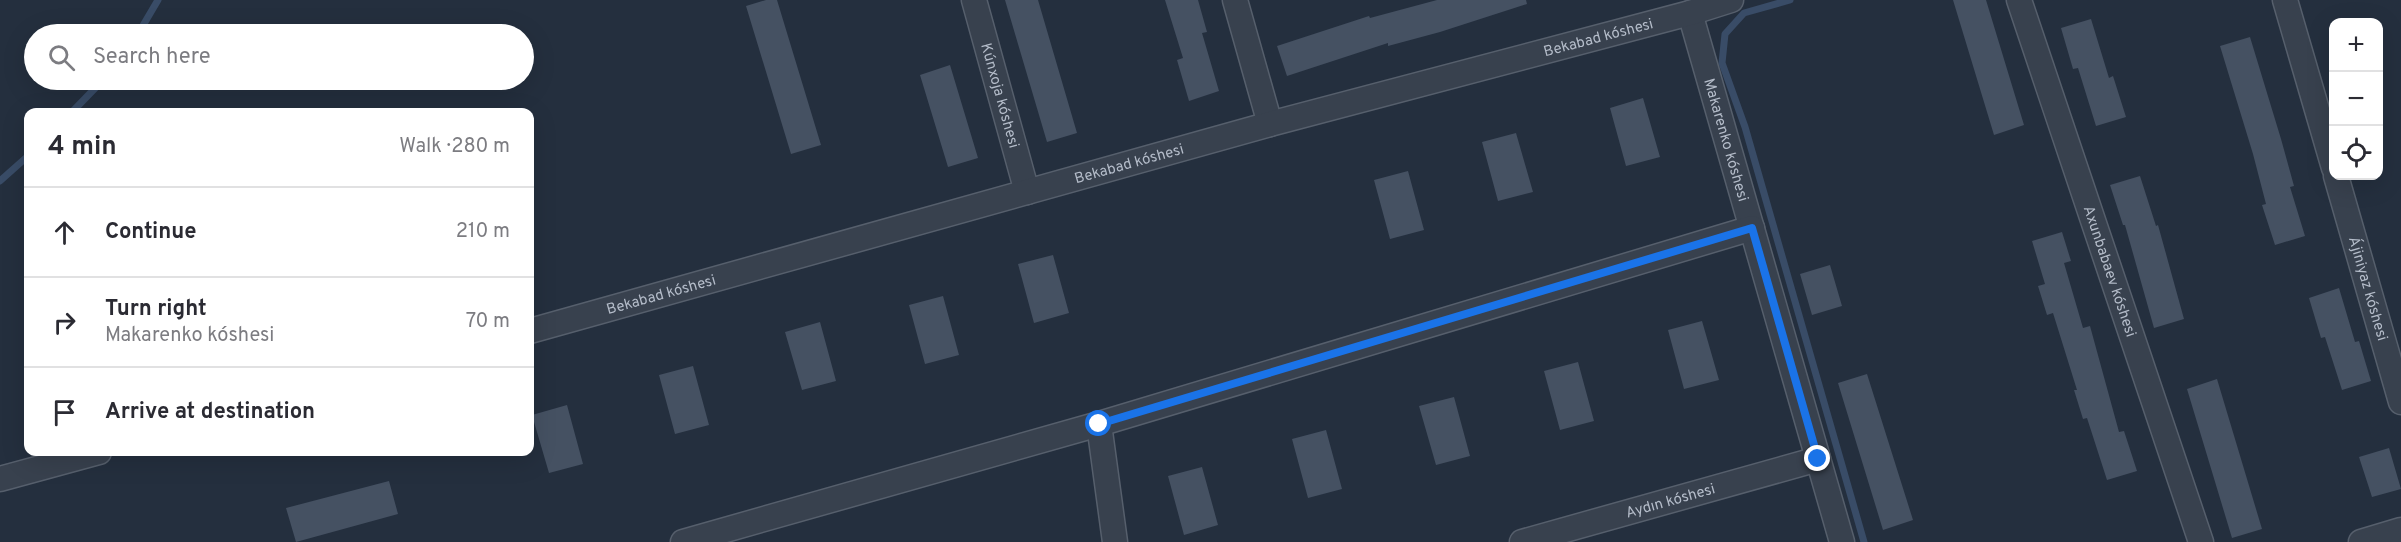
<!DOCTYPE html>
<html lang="en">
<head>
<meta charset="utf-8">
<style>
  :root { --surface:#fff; --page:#f2f2f3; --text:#2b2b33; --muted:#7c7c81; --line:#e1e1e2 }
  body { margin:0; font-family:Overpass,sans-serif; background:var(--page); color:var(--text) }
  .controls { position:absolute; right:18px; top:18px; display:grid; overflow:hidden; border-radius:12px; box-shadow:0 6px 24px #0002 }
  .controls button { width:54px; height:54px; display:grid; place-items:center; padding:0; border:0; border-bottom:2px solid var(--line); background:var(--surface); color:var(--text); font:30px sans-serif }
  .stop { position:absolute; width:18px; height:18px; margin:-14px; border:4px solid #1a73e8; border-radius:50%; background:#fff }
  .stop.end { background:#1a73e8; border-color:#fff; box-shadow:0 2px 6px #0008 }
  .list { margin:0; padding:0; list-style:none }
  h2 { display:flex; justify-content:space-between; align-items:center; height:78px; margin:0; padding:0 24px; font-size:26px }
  h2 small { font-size:20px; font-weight:400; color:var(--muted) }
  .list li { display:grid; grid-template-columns:39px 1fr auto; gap:18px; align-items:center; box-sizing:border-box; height:90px; padding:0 24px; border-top:2px solid var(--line) }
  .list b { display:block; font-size:22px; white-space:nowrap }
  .list p { margin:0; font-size:20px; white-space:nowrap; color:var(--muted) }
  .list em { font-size:20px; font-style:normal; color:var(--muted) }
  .icon { flex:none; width:33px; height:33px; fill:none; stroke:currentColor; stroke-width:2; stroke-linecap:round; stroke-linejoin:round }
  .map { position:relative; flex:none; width:2401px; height:542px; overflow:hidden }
  .search { position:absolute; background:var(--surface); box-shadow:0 6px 24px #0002; left:24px; top:24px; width:510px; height:66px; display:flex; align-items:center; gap:15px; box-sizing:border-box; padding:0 21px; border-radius:33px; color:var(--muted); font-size:22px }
  .panel { position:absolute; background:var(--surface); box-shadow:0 6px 24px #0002; left:24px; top:108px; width:510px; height:348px; border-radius:12px }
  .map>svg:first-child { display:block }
</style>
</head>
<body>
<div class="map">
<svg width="2401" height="542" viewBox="0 0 2401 542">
  <rect width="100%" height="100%" fill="#242f3e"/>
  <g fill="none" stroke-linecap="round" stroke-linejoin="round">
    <!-- stream -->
    <path stroke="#394c67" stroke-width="7" d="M 1790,0 L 1744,13 L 1725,34 L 1722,63 L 1745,127 L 1864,542
      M 138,34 L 158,0
      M 72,112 L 103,80
      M 0,181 L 28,156"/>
  </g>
  <!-- building -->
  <path fill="#455162" d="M 766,0 L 777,0 L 821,145 L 791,154 L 746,6 Z
    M 1005,0 L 1038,0 L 1077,133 L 1047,142 Z
    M 1165,0 L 1198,0 L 1207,32 L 1202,33 L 1219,91 L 1189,101 L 1177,60 L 1183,58 Z
    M 1437,0 L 1526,0 L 1527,4 L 1440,32 L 1388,46 L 1388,43 L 1287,76 L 1277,46 L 1369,16 L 1370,18 Z
    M 1953,0 L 1986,0 L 2024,125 L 1994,135 Z
    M 2091,19 L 2109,78 L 2113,76 L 2126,117 L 2096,126 L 2078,68 L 2073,69 L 2061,28 Z
    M 2250,37 L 2281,139 L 2294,186 L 2290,187 L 2305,236 L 2275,245 L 2262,205 L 2266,204 L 2253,154 L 2220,46 Z
    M 950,65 L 978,158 L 948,167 L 920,75 Z
    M 1643,98 L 1660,157 L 1626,166 L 1610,108 Z
    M 1516,133 L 1533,192 L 1498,201 L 1482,142 Z
    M 1408,171 L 1424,230 L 1390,239 L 1374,180 Z
    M 2140,176 L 2156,226 L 2158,225 L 2184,319 L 2154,328 L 2125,225 L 2123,225 L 2110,185 Z
    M 2062,232 L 2071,261 L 2064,263 L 2083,328 L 2090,326 L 2119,432 L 2124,431 L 2137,471 L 2107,480 L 2087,418 L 2083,419 L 2074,390 L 2077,390 L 2053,313 L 2047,315 L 2038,286 L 2045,284 L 2032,241 Z
    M 1053,255 L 1069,313 L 1034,323 L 1018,264 Z
    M 1830,265 L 1842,306 L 1812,315 L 1800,274 Z
    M 2339,288 L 2355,342 L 2359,341 L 2371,381 L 2342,390 L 2325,337 L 2321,338 L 2309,298 Z
    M 943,296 L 959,355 L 925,364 L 909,305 Z
    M 1702,321 L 1719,380 L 1684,389 L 1668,330 Z
    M 820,322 L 836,381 L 802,390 L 785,332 Z
    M 1578,362 L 1594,421 L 1560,430 L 1544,371 Z
    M 693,366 L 709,425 L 675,434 L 659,375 Z
    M 1867,374 L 1913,520 L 1883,530 L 1838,383 Z
    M 2217,379 L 2262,529 L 2232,538 L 2187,389 Z
    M 1454,397 L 1470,456 L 1436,465 L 1419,406 Z
    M 567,405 L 583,464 L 549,473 L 532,415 Z
    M 1326,430 L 1342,489 L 1308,498 L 1292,439 Z
    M 2389,448 L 2401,489 L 2372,497 L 2359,457 Z
    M 1202,467 L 1218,525 L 1184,535 L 1168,476 Z
    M 389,481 L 398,514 L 296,542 L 286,508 Z"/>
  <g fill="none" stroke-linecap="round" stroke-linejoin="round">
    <defs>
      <g id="minor">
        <path id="s1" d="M 974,0 L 1027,192"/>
        <path d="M 1235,0 L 1270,124"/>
        <path id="s2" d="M 2019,0 L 2201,542"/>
        <path d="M 2285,0 L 2334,168"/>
        <path id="s3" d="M 1690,13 L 1842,542"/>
        <path id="s4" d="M 2336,176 L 2401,402"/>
        <path id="s5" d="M 530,331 L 1270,124 L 1690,13 L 1731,0"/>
        <path d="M 1099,424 L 1115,542"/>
        <path d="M 0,479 L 99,452"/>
        <path d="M 683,542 L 1099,424 L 1752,228"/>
        <path id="s6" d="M 1522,542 L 1818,459"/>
        <path d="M 2361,542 L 2401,530"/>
      </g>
    </defs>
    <!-- minor casing -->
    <use href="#minor" stroke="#565f6c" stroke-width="27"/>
    <!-- minor -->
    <use href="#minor" stroke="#38414e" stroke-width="24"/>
  </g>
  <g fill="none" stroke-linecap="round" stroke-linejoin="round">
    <!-- route -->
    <path stroke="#1a73e8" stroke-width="8" d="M 1099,424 L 1752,228 L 1818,459"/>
  </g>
  <g text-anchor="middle" stroke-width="6" stroke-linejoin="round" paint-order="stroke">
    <!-- street labels -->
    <g font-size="15" fill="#b4bcc9" stroke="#1d2633">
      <text dy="5" stroke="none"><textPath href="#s5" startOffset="1108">Bekabad kóshesi</textPath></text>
      <text dy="5" stroke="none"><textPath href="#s1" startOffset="99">Kúnxoja kóshesi</textPath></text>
      <text dy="5" stroke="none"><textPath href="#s3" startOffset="132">Makarenko kóshesi</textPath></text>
      <text dy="5" stroke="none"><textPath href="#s5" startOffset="622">Bekabad kóshesi</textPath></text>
      <text dy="5" stroke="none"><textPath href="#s2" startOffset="286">Axunbabaev kóshesi</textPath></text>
      <text dy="5" stroke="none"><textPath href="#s4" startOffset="117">Ájiniyaz kóshesi</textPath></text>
      <text dy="5" stroke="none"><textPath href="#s5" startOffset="136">Bekabad kóshesi</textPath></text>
      <text dy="5" stroke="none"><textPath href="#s6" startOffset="154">Aydın kóshesi</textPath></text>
    </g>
  </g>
</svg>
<div class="controls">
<button>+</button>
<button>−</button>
<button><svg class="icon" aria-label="locate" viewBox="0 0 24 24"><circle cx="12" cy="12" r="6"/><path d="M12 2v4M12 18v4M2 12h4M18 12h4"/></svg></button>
</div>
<div class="stop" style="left:1099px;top:424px"></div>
<div class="stop end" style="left:1818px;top:459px"></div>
<div class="search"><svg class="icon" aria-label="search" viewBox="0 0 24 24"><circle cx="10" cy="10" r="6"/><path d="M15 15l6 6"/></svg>Search here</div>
<section class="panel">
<h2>4 min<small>Walk · 280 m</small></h2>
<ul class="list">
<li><svg class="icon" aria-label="ahead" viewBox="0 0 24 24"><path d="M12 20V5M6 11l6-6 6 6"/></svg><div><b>Continue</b></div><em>210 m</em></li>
<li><svg class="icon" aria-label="right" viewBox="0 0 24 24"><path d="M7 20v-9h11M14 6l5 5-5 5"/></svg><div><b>Turn right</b><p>Makarenko kóshesi</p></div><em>70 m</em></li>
<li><svg class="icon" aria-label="arrive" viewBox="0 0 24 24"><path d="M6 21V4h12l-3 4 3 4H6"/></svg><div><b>Arrive at destination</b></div></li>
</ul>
</section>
</div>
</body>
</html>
